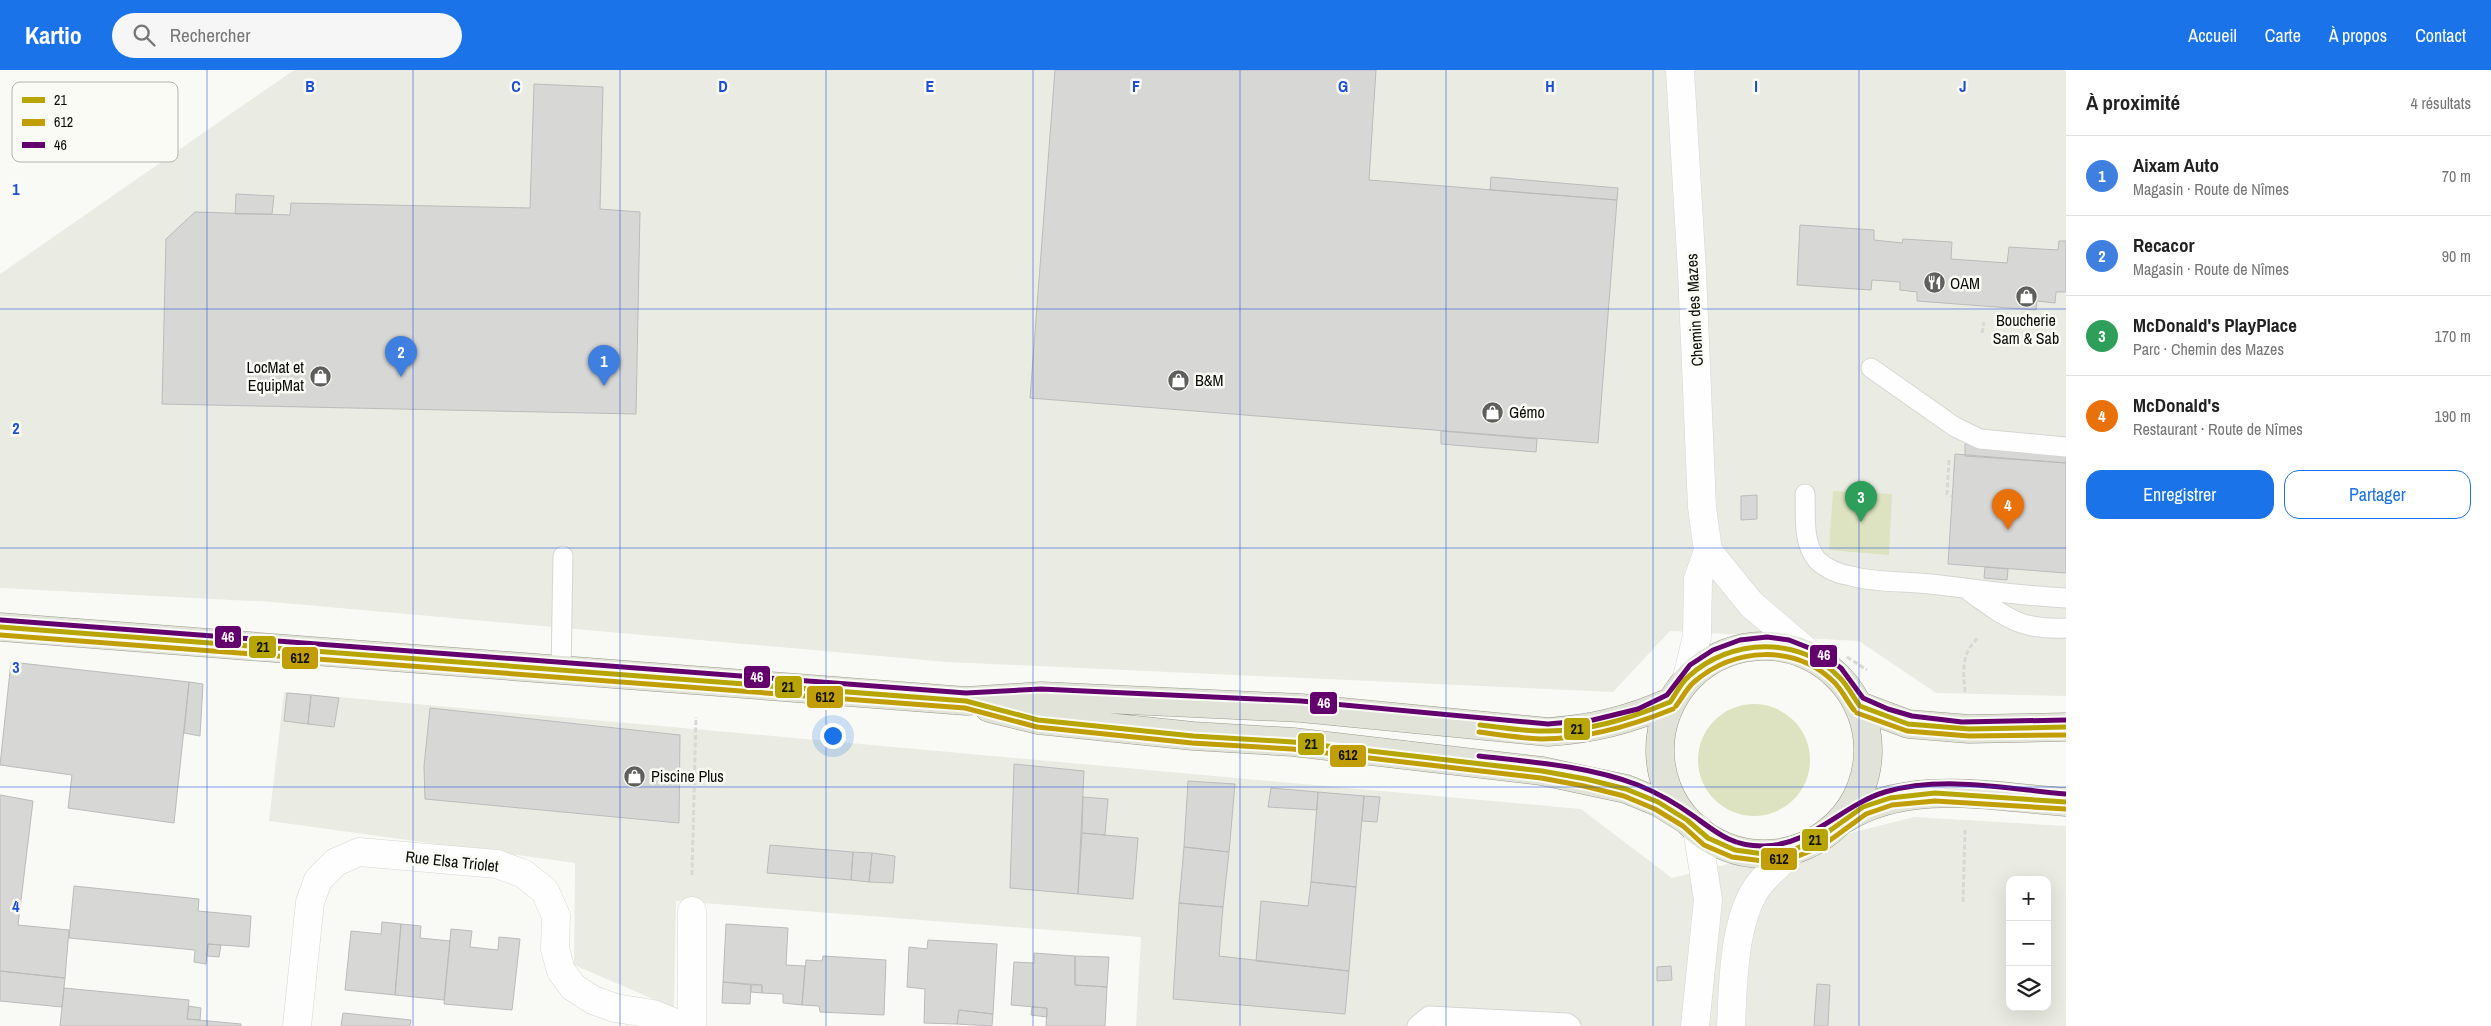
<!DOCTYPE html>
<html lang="fr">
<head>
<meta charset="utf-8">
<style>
  :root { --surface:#fff; --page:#f6f6f6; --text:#222; --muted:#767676; --line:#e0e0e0; --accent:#1a73e8 }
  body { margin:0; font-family:"Archivo Narrow",sans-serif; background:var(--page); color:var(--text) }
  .controls { position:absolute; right:15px; bottom:15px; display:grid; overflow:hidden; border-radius:10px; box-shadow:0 5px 20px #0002 }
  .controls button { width:45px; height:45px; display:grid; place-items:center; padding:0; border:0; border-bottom:1px solid var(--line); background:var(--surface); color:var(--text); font:25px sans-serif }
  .you { position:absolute; left:832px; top:665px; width:18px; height:18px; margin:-12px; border:4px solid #fff; border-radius:50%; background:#1a73e8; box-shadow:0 0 0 8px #1a73e833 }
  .badge { display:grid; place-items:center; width:32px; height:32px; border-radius:50%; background:var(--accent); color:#fff; font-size:16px; font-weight:700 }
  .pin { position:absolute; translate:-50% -41px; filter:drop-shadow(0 1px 2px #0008) }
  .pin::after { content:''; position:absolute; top:26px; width:18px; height:15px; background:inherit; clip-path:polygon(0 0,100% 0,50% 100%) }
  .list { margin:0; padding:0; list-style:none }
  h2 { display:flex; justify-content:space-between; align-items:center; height:65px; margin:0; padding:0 20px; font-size:21px }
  h2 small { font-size:16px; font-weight:400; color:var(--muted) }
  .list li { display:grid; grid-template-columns:32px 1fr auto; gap:15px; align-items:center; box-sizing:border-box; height:80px; padding:0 20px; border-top:1px solid var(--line) }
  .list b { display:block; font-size:19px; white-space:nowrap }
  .list p { margin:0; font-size:16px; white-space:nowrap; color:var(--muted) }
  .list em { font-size:16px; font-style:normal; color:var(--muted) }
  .actions { display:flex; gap:10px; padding:15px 20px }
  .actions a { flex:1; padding:11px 0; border:1px solid var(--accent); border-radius:15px; text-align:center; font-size:18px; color:var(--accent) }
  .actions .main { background:var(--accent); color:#fff }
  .icon { flex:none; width:28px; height:28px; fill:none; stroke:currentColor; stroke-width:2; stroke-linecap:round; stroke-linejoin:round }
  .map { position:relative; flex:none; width:2066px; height:956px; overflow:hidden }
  header { display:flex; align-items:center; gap:30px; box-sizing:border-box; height:70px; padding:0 25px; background:var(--accent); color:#fff }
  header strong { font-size:24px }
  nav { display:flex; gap:28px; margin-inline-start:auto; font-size:18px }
  .search { width:350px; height:45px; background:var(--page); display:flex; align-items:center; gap:12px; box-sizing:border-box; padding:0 18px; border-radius:28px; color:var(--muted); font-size:19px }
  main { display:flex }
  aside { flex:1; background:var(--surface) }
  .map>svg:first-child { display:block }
</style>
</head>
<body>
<header>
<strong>Kartio</strong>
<div class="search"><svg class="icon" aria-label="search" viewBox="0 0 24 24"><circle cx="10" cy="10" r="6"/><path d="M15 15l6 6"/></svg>Rechercher</div>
<nav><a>Accueil</a><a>Carte</a><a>À propos</a><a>Contact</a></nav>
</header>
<main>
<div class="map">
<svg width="2066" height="956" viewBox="0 0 2066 956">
  <rect width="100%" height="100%" fill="#f9faf6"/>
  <!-- built -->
  <path fill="#eaece3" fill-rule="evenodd" d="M 294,0 L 2066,0 L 2066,626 L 1936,623 L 1859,571 L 1670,561 L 1613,622 L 947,592 L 272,532 L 0,518 L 0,204 Z
    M 284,622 L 1581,739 L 1672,808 L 1914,747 L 2066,756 L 2066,956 L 1136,956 L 1141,867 L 676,831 L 674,938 L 574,895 L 575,793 L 269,751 ZM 2010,810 L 2047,810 L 2047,937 L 2010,937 Z"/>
  <!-- green -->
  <path fill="#dde2c0" d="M 1833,421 L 1892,424 L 1889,485 L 1829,480 Z
    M1698 690a56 56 0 1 1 112 0a56 56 0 1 1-112 0Z"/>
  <!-- building -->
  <path fill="#d7d7d6" stroke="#bbb" d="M 1055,0 L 1376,0 L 1369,110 L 1617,130 L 1598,373 L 1030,328 Z
    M 534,14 L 603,17 L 600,139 L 640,142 L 636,344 L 162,334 L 166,169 L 195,142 L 290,145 L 291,133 L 530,138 Z
    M 1491,107 L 1618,118 L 1617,130 L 1490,120 Z
    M 236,124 L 274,126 L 272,144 L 235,144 Z
    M 1800,155 L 1874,160 L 1874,170 L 1902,173 L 1903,169 L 1952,172 L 1951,189 L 2007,193 L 2009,177 L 2058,180 L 2059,171 L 2066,171 L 2066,222 L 2056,222 L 2055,233 L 2037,231 L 2036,240 L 1917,231 L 1917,222 L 1900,220 L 1900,212 L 1872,210 L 1871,220 L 1797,215 Z
    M 1441,361 L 1537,369 L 1536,382 L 1441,374 Z
    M 1965,374 L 2066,381 L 2066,393 L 1965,386 Z
    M 1955,384 L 2066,393 L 2066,503 L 1948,494 Z
    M 1757,425 L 1757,449 L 1741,450 L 1741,426 Z
    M 1985,497 L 2008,499 L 2007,510 L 1984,508 Z
    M 11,592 L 189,612 L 174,753 L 68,738 L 72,705 L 0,695 Z
    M 189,612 L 203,614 L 200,666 L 184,663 Z
    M 287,623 L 311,625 L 308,654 L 284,651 Z
    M 311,625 L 339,628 L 334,657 L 308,654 Z
    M 430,638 L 680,665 L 679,753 L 425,729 L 424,696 Z
    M 1014,694 L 1084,701 L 1078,824 L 1010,818 Z
    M 1188,711 L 1235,714 L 1229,782 L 1184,777 Z
    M 1271,718 L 1318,722 L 1317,740 L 1268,737 Z
    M 1318,722 L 1364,726 L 1356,817 L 1311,812 Z
    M 0,725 L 33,731 L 18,855 L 69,860 L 65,908 L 0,901 Z
    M 1364,726 L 1380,727 L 1377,752 L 1362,751 Z
    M 1083,727 L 1108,729 L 1105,765 L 1082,763 Z
    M 1082,763 L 1138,768 L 1133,829 L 1078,824 Z
    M 770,775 L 853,782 L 851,810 L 767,803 Z
    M 1184,777 L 1229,782 L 1223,837 L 1179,833 Z
    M 853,782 L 872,783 L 869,812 L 851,810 Z
    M 872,783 L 895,786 L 893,813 L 869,812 Z
    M 1311,812 L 1356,817 L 1349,901 L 1256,891 L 1261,831 L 1308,836 Z
    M 74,816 L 199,829 L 198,841 L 251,846 L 249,877 L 208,874 L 206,894 L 194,892 L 195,880 L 69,868 Z
    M 1179,833 L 1223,837 L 1219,886 L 1349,901 L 1345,944 L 1173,929 Z
    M 382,852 L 401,854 L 395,925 L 345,920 L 351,861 L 381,864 Z
    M 401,854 L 421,856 L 420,868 L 450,871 L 444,930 L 395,925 Z
    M 726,854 L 788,858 L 786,895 L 805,896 L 802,935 L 783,933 L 783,924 L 762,923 L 762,915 L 723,912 Z
    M 451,859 L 472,861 L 470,877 L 498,880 L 499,867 L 520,869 L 512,940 L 444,934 Z
    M 928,870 L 997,874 L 993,944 L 959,940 L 957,954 L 924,953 L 925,919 L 907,917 L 909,877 L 927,879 Z
    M 208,874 L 221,875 L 219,887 L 207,886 Z
    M 1034,883 L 1075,886 L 1075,915 L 1107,917 L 1105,956 L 1046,956 L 1047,938 L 1011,935 L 1014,892 L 1034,893 Z
    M 823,886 L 886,890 L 884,945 L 820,942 L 819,936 L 802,935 L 806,890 L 822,891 Z
    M 1075,886 L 1109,887 L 1107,917 L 1075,915 Z
    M 1671,896 L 1672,910 L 1657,911 L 1657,897 Z
    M 0,901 L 65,908 L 62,937 L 0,931 Z
    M 723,912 L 751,915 L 750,934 L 722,933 Z
    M 1817,914 L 1830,915 L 1828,956 L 1814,956 Z
    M 751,915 L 762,915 L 762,923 L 751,922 Z
    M 64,918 L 189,930 L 187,949 L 241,954 L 241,956 L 60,956 Z
    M 189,936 L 201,938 L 200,950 L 187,949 Z
    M 1032,937 L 1047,938 L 1047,947 L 1031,945 Z
    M 959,940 L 993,944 L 992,956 L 957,954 Z
    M 343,943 L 411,950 L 410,956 L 341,956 Z"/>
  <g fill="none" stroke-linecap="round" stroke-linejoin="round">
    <defs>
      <path id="service" d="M 1871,298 L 1955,357 L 1980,369 L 2066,377
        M 1805,424 C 1806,445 1802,472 1817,490 C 1826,499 1839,504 1851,506 C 1876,513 1904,511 1930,514 C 1976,519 2020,526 2066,528
        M 1970,522 C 2007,548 2019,560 2066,558
        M 561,600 L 563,486
        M 1417,956 L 1429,946 L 1567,953 L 1571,956"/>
      <path id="minor" d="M 1680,0 L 1692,202 L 1702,437 L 1708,481
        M 1687,608 L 1697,566 L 1698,509 L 1708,481 L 1751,534 L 1812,586
        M 297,956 L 310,832 L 318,810 L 336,792 L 359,782 L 497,794 L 524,804 L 545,821 L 556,846 L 555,879 L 561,901 L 573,917 L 593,930 L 615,938 L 653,944 L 683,956
        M 692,956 L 692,841
        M 1695,956 L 1708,830 L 1697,758
        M 1731,956 C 1733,915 1733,842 1763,810 C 1772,800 1783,791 1793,780"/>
      <path id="primary" d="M 0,557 L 966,631 L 1041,626 L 1301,638 L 1548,662 C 1593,659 1629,650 1670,632
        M1660 680a104 104 0 1 1 208 0a104 104 0 1 1-208 0Z
        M 1860,636 L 1908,654 L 1969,659 L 2066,657
        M 989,638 L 1038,650 L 1193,666 L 1293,672 L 1542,701 L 1626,719 L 1658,732 L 1687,750
        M 1844,749 C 1909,708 1993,727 2066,732"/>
    </defs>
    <!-- service casing -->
    <use href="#service" stroke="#d5d5d2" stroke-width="21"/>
    <!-- minor casing -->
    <use href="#minor" stroke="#d5d5d2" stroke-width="29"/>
    <!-- primary casing -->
    <use href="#primary" stroke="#9a9b8b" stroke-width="29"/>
    <!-- path -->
    <path stroke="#d8d8d7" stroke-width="3" stroke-dasharray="5 2.5" stroke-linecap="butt" d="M 1982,263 L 1984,252
      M 1949,390 L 1947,424 L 1952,426
      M 1847,587 L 1867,600
      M 1965,622 C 1963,600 1961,583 1979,567
      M 692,805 L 696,647
      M 1963,832 L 1965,760"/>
    <!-- service -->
    <use href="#service" stroke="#fefefe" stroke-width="19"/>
    <!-- minor -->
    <use href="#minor" stroke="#fefefe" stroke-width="28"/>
    <!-- primary -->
    <use href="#primary" stroke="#e1e2d8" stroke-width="28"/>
    <defs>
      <path id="bus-1" d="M 0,557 L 966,631 L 1038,650 L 1193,666 L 1293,672 L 1542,701 L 1586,709 L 1626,719 L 1658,732 L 1687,750 L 1708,768 L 1735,780 L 1764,784 L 1793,780 L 1818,769 L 1863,737 L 1890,728 L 1935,723 L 2066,732
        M 1670,632 C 1676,624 1680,614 1688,607 C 1730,568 1800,565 1840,608 C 1848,616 1853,627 1860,636
        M 1860,636 L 1908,654 L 1969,659 L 2066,657
        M 1480,655 C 1501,657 1521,661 1542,661 C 1587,662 1629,649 1670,632"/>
      <path id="bus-2" d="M 0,565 L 965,638 L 1037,657 L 1192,673 L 1292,679 L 1541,708 L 1584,716 L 1624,726 L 1655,739 L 1683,756 L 1704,775 L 1732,787 L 1763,791 L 1796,787 L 1822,776 L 1866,744 L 1892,735 L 1935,731 L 2065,739
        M 1676,636 C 1682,628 1687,618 1694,612 C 1735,577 1795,574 1834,612 C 1842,620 1847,631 1854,640
        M 1857,643 L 1907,661 L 1969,666 L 2066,665
        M 1479,662 C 1500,665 1520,668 1541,669 C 1587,669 1631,656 1673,639"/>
      <path id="bus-3" d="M 1,550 L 966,623 L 1041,619 L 1301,631 L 1548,654 L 1593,650 L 1638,639 L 1667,625 L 1690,595 L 1713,580 L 1740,570 L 1767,567 L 1789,570 L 1817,581 L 1841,598 L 1863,628 L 1888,639 L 1912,646 L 1962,652 L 2066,650
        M 1479,686 C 1532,692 1588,696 1638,715 C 1658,723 1677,734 1695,747 C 1717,763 1732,776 1762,776 C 1809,777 1842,735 1885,722 C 1943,705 2008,719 2066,724"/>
    </defs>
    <!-- bus-1 casing -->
    <use href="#bus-1" stroke="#fafbf5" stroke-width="9"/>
    <!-- bus-2 casing -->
    <use href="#bus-2" stroke="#fafbf5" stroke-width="9"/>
    <!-- bus-3 casing -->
    <use href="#bus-3" stroke="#fafbf5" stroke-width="9"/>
    <!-- bus-1 -->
    <use href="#bus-1" stroke="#b6a503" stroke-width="5"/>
    <!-- bus-2 -->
    <use href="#bus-2" stroke="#c29e06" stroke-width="5"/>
    <!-- bus-3 -->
    <use href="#bus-3" stroke="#64006e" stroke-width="5"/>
  </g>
  <!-- grid -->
  <path fill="none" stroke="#1d4ed8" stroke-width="1" stroke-opacity="0.55" d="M 207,0 L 207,956M 413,0 L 413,956M 620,0 L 620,956M 826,0 L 826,956M 1033,0 L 1033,956M 1240,0 L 1240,956M 1446,0 L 1446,956M 1653,0 L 1653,956M 1859,0 L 1859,956M 0,239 L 2066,239M 0,478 L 2066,478M 0,717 L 2066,717"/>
  <!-- icons -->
  <defs>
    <symbol id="restaurant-disc" viewBox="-11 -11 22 22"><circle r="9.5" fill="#5f5f5d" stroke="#fafbf5"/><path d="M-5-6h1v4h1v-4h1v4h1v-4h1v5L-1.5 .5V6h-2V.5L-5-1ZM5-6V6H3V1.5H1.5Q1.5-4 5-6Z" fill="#fff"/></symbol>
    <symbol id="shop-disc" viewBox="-11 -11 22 22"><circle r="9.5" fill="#5f5f5d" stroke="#fafbf5"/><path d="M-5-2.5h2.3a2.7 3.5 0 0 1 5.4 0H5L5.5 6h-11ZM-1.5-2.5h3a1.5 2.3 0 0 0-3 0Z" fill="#fff"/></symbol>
  </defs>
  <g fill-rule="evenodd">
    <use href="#restaurant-disc" x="1922" y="200" width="25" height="25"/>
    <use href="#shop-disc" x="2014" y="214" width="25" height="25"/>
    <use href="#shop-disc" x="308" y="294" width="25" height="25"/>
    <use href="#shop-disc" x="1166" y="298" width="25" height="25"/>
    <use href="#shop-disc" x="1480" y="330" width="25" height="25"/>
    <use href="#shop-disc" x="622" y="694" width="25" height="25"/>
  </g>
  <g text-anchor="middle" stroke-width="5" stroke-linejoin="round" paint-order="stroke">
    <!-- poi labels -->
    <g font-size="16" fill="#0c0c0a" stroke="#fafbf5" text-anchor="start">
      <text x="1950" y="219">OAM</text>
      <text x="2026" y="256" text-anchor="middle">Boucherie<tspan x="2026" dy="18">Sam &amp; Sab</tspan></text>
      <text x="304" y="303" text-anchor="end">LocMat et<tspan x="304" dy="18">EquipMat</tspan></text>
      <text x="1195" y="316">B&amp;M</text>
      <text x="1509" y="348">Gémo</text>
      <text x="651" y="712">Piscine Plus</text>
    </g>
    <!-- street labels -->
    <g font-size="16" fill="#0c0c0a" stroke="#fafbf5">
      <text transform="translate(1694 240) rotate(-93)" y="6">Chemin des Mazes</text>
      <text transform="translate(452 791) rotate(6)" y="6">Rue Elsa Triolet</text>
    </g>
  </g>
  <!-- legend -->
  <rect x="12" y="12" width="166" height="80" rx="8" fill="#fafbf5" stroke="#b3b3ae" stroke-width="1"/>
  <rect x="22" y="27" width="23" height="6" fill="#b6a503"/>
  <rect x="22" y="49" width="23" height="7" fill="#c29e06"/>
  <rect x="22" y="72" width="23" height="6" fill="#64006e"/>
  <g font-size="14" fill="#0c0c0a">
    <text x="54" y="35">21</text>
    <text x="54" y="57">612</text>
    <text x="54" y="80">46</text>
  </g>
  <g font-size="16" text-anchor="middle" font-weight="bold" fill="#1d4ed8" stroke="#fafbf5" stroke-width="5" stroke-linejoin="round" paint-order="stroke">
    <text x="310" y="22">B</text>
    <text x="516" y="22">C</text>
    <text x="723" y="22">D</text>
    <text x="930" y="22">E</text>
    <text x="1136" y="22">F</text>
    <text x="1343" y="22">G</text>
    <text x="1550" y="22">H</text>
    <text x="1756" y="22">I</text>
    <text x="1963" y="22">J</text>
    <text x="16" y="125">1</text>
    <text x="16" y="364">2</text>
    <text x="16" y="603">3</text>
    <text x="16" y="842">4</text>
  </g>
  <g stroke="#fafbf5" stroke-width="2">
    <rect x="214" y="555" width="28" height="24" rx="5" fill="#64006e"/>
    <rect x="248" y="565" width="29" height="24" rx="5" fill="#b6a503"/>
    <rect x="1809" y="574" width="29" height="24" rx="5" fill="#64006e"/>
    <rect x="281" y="576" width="38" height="24" rx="5" fill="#c29e06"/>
    <rect x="743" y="595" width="28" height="24" rx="5" fill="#64006e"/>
    <rect x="774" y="605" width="29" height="24" rx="5" fill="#b6a503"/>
    <rect x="806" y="615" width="38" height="24" rx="5" fill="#c29e06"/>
    <rect x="1309" y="621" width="29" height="24" rx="5" fill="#64006e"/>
    <rect x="1563" y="647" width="28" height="24" rx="5" fill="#b6a503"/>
    <rect x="1297" y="662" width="28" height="24" rx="5" fill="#b6a503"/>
    <rect x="1329" y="674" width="38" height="24" rx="5" fill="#c29e06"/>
    <rect x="1801" y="758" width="28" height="24" rx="5" fill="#b6a503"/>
    <rect x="1760" y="777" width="38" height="24" rx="5" fill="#c29e06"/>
  </g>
  <g font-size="14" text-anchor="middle" font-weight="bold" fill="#fff">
    <text x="228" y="572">46</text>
    <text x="1824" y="590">46</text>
    <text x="757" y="612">46</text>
    <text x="1324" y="638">46</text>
  </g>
  <g font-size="14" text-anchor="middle" font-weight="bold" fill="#111">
    <text x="263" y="582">21</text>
    <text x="300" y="593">612</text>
    <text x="788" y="622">21</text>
    <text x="825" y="632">612</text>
    <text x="1577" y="664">21</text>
    <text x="1311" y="679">21</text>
    <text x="1348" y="690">612</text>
    <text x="1815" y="775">21</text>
    <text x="1779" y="794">612</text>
  </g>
</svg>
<div class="controls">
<button>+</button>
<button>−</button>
<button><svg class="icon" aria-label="layers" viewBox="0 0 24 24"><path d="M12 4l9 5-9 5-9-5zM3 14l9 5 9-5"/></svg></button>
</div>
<div class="you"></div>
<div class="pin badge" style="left:604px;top:316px;background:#3f7fe0">1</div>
<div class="pin badge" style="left:401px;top:307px;background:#3f7fe0">2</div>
<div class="pin badge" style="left:1861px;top:452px;background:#2e9e5b">3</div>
<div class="pin badge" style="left:2008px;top:460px;background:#e8710a">4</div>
</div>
<aside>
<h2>À proximité<small>4 résultats</small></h2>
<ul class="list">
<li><span class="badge" style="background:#3f7fe0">1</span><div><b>Aixam Auto</b><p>Magasin · Route de Nîmes</p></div><em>70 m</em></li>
<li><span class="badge" style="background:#3f7fe0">2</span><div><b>Recacor</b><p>Magasin · Route de Nîmes</p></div><em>90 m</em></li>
<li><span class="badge" style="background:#2e9e5b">3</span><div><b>McDonald's PlayPlace</b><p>Parc · Chemin des Mazes</p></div><em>170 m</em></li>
<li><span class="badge" style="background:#e8710a">4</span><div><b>McDonald's</b><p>Restaurant · Route de Nîmes</p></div><em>190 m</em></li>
</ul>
<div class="actions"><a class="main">Enregistrer</a><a>Partager</a></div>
</aside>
</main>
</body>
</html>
